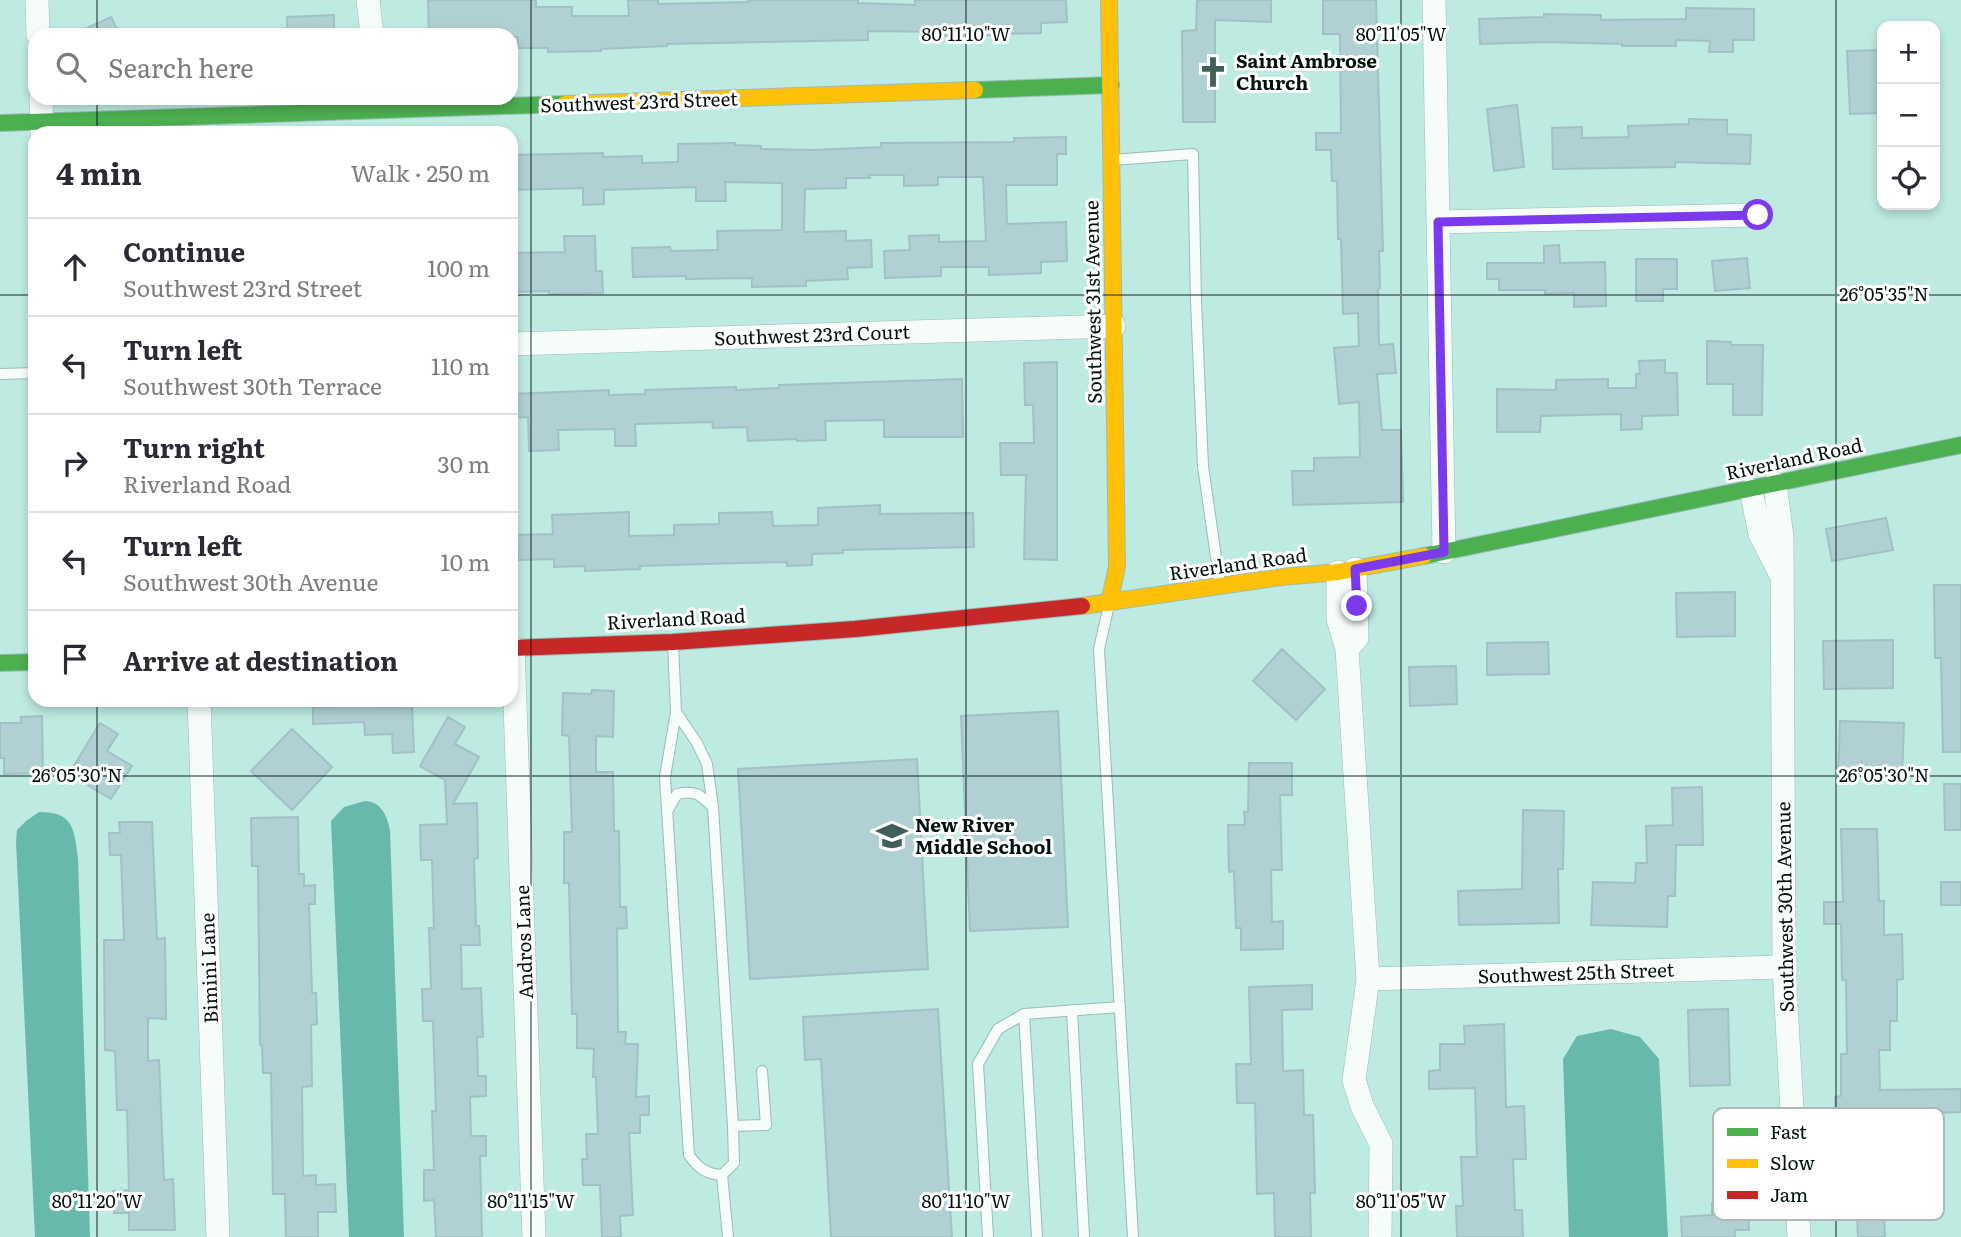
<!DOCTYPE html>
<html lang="en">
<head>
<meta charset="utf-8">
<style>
  :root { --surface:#fff; --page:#f2f2f3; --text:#2b2b33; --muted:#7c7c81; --line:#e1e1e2 }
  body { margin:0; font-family:Literata,serif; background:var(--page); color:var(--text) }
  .controls { position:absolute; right:21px; top:21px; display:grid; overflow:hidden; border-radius:14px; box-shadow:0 4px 10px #0003 }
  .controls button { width:63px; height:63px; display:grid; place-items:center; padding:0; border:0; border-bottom:2px solid var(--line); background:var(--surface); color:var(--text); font:35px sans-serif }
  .stop { position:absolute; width:21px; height:21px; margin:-16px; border:5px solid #7c3aed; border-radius:50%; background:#fff }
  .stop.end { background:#7c3aed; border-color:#fff; box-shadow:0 2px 7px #0008 }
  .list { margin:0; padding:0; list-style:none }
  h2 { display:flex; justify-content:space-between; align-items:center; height:91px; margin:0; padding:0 28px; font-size:30px }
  h2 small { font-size:23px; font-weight:400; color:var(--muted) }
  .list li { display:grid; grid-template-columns:46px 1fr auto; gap:21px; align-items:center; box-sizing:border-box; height:98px; padding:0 28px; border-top:2px solid var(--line) }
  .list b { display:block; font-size:26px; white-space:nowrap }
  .list p { margin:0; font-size:23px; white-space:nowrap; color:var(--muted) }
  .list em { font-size:23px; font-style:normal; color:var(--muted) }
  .icon { flex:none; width:38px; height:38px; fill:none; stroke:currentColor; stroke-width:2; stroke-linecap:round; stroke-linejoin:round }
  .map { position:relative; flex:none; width:1961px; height:1237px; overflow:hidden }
  .search { position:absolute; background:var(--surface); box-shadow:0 4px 10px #0003; left:28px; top:28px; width:490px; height:77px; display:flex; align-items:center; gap:18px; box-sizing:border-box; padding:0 24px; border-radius:21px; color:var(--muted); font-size:26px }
  .panel { position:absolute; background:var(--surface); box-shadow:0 4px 10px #0003; left:28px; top:126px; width:490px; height:581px; border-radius:21px }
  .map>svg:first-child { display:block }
</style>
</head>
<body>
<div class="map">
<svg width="1961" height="1237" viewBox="0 0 1961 1237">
  <rect width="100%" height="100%" fill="#bdeae1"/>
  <!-- water -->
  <path fill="#67baab" d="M 365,801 C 382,802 387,816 390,830 L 404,1237 L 349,1237 L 331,821 L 344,807 Z
    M 39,812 C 74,812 74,829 78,858 L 90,1237 L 35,1237 L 16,842 L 17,830 L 26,821 Z
    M 1611,1029 L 1640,1037 L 1659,1059 L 1668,1237 L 1569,1237 L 1563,1059 L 1577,1036 Z"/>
  <!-- building -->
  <path fill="#b0d0d4" stroke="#a1c1c4" stroke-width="2" d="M 428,0 L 536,0 L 536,7 L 572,7 L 572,16 L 629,16 L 628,0 L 658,0 L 658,4 L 749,2 L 748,0 L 858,0 L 858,3 L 915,5 L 915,0 L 1066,0 L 1067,22 L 1041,23 L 1041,33 L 1001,34 L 1001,35 L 945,36 L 945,32 L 868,31 L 868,40 L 667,44 L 667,46 L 601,49 L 601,51 L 548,52 L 548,48 L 518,48 L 518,37 L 511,37 L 511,35 L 429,35 Z
    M 1197,0 L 1271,0 L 1271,22 L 1215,20 L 1215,122 L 1183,122 L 1182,31 L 1196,30 Z
    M 1323,0 L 1376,0 L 1383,251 L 1379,251 L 1380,288 L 1378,289 L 1379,345 L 1393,344 L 1396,373 L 1377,374 L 1382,430 L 1401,430 L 1403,502 L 1293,505 L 1292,471 L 1314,471 L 1314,458 L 1360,457 L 1359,402 L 1339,404 L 1334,348 L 1359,346 L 1358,313 L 1343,314 L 1341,239 L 1338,239 L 1337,181 L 1332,181 L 1331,150 L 1316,150 L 1316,133 L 1341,133 L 1340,34 L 1323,34 Z
    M 1686,8 L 1754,9 L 1754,40 L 1733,40 L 1733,52 L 1709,52 L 1710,41 L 1676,40 L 1676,46 L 1622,46 L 1622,44 L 1544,42 L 1480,44 L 1479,19 L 1544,17 L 1544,14 L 1601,15 L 1601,20 L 1686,19 Z
    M 334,15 L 334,35 L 288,35 L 287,17 Z
    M 111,17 L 120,35 L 72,35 Z
    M 1882,50 L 1882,113 L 1850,114 L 1847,51 Z
    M 1517,105 L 1524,167 L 1494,171 L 1487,109 Z
    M 1689,119 L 1727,120 L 1727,134 L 1751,135 L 1750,164 L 1675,162 L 1675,167 L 1553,169 L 1552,128 L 1582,127 L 1582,138 L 1629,137 L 1628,126 L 1689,124 Z
    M 1066,137 L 1066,154 L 1057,154 L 1057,185 L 1006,185 L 1007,224 L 1066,222 L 1067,261 L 1041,262 L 1041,273 L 989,275 L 989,267 L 941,267 L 941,276 L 885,278 L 884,251 L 910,250 L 909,236 L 939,235 L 939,242 L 986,241 L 983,177 L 938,177 L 938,185 L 904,186 L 904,175 L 869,175 L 870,178 L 846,178 L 846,188 L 805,189 L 804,232 L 846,231 L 846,241 L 871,240 L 872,267 L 847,268 L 848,279 L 806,281 L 806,286 L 752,287 L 752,278 L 686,279 L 686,276 L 633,277 L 632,248 L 670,247 L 671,251 L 718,250 L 717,231 L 782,230 L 782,183 L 725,182 L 726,201 L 696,201 L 696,187 L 604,190 L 604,204 L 583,205 L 583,188 L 511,190 L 511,155 L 603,153 L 603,157 L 642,156 L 642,163 L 678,162 L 678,144 L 735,143 L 735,145 L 761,146 L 761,149 L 814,150 L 881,147 L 881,143 L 1014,142 L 1014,138 Z
    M 564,236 L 595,236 L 596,271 L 602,271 L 603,293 L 549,294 L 549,291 L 511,292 L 511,253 L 565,252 Z
    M 1559,245 L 1560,263 L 1605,262 L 1606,306 L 1574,307 L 1574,293 L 1545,294 L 1545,290 L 1499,290 L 1499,279 L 1487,279 L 1487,263 L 1544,263 L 1544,246 Z
    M 1747,258 L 1750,288 L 1715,291 L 1712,261 Z
    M 1636,259 L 1677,259 L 1677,289 L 1663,289 L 1663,301 L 1636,301 Z
    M 1707,341 L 1731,342 L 1731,345 L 1763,345 L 1762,415 L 1733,415 L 1733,384 L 1707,384 Z
    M 1665,360 L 1665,373 L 1677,373 L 1678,415 L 1642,416 L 1642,429 L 1621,430 L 1621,414 L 1541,416 L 1540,432 L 1497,432 L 1497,389 L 1556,390 L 1556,380 L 1608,379 L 1608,388 L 1636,388 L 1636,374 L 1640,374 L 1639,361 Z
    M 1057,362 L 1057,560 L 1024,559 L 1026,475 L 1001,475 L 1000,443 L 1034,443 L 1033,405 L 1025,405 L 1024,363 Z
    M 962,379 L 963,437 L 884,437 L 884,420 L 825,421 L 826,440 L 797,441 L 797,439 L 748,441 L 747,427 L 713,428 L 712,422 L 635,424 L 636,446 L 615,446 L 615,429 L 558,430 L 559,450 L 529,451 L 528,417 L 512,418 L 512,394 L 609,390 L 609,395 L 645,394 L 645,390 L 736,387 L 736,390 L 779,388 L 779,385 Z
    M 880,505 L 880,514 L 973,513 L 974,547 L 843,550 L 843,553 L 812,554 L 812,565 L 787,566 L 787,562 L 740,563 L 640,566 L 640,569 L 585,571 L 585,566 L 554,567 L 554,559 L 518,560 L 517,535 L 553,534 L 552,515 L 629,512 L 629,536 L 674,535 L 674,525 L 719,524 L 719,513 L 772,512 L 773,526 L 818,525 L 818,508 Z
    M 1886,518 L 1893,550 L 1832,561 L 1826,529 Z
    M 1934,585 L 1961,585 L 1961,752 L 1943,752 L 1941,658 L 1935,658 Z
    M 1735,592 L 1735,636 L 1677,637 L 1676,593 Z
    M 1893,640 L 1893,688 L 1824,689 L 1823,641 Z
    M 1548,642 L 1549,674 L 1487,675 L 1487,643 Z
    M 1282,649 L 1325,689 L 1296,720 L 1253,681 Z
    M 1456,666 L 1457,704 L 1410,706 L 1409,667 Z
    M 592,690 L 614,691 L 613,737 L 596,736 L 596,772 L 613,772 L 614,831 L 619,831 L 620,907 L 626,907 L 627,928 L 617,929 L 618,1032 L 626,1032 L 625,1044 L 638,1044 L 636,1097 L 649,1096 L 649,1115 L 640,1115 L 640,1133 L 629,1133 L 633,1215 L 620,1216 L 621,1237 L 602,1237 L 600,1185 L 583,1185 L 582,1159 L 587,1159 L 586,1134 L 598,1134 L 596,1077 L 593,1077 L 594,1049 L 577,1048 L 577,1014 L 572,1014 L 569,883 L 564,883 L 564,832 L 572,832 L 569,736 L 562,735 L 563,693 L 591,694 Z
    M 377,705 L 377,707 L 412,706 L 414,752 L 393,753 L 392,734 L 365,735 L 364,722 L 313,724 L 313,707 Z
    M 1058,711 L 1068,927 L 970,931 L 961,716 Z
    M 42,716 L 43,773 L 4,774 L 4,758 L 0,758 L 0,723 L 21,723 L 21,717 Z
    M 448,717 L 465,727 L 455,744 L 479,757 L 453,804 L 477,803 L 478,858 L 474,859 L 476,926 L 479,926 L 480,945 L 461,945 L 462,989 L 481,988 L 483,1037 L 477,1037 L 478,1076 L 486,1076 L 486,1096 L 470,1097 L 471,1136 L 486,1136 L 486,1156 L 480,1156 L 482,1237 L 436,1237 L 434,1200 L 424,1201 L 424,1170 L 434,1170 L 432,1111 L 436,1111 L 433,1021 L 423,1021 L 422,989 L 431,989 L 429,928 L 434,928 L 432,860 L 421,860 L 420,825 L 447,824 L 445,780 L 420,766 Z
    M 1840,721 L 1904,723 L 1902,777 L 1838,776 Z
    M 100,723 L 118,734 L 107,751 L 132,766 L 111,799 L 69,774 Z
    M 292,729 L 332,767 L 292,810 L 251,771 Z
    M 917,759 L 928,969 L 750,979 L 738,769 Z
    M 1249,763 L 1292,763 L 1292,795 L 1280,795 L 1282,870 L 1271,870 L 1272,922 L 1283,921 L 1283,949 L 1241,950 L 1241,928 L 1236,928 L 1234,871 L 1229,872 L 1228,825 L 1245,825 L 1244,812 L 1248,812 Z
    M 1944,784 L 1961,784 L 1961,830 L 1945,830 Z
    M 1702,787 L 1703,845 L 1676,845 L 1675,896 L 1668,896 L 1667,927 L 1591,925 L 1593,882 L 1635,883 L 1636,863 L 1647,863 L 1646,826 L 1673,825 L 1672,788 Z
    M 1523,810 L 1564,811 L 1563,869 L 1558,869 L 1559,923 L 1459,925 L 1458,891 L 1522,889 Z
    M 298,817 L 299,874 L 304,874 L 304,886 L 315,885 L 315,904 L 309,904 L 312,993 L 316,993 L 317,1024 L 311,1025 L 312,1086 L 302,1087 L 303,1176 L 316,1175 L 316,1185 L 335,1184 L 336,1212 L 318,1212 L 318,1237 L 286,1237 L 285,1194 L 273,1194 L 271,1073 L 263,1073 L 262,1045 L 260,1045 L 258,866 L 252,866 L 251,818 Z
    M 119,822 L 152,822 L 157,939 L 165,938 L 166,1019 L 148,1018 L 148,1061 L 159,1060 L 164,1180 L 173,1179 L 175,1230 L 129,1230 L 129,1213 L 114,1213 L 113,1191 L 129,1190 L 127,1110 L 117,1110 L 115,1051 L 105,1050 L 104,940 L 124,940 L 121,855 L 110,855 L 109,833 L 120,833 Z
    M 1841,829 L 1877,829 L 1879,901 L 1884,901 L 1884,935 L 1902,934 L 1903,979 L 1897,980 L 1897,1021 L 1890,1021 L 1890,1050 L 1879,1050 L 1880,1090 L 1961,1089 L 1961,1112 L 1900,1114 L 1902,1186 L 1910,1185 L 1911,1210 L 1884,1211 L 1885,1237 L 1858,1237 L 1855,1172 L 1837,1173 L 1835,1097 L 1841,1096 L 1841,1054 L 1847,1054 L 1846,980 L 1842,980 L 1841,924 L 1824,924 L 1824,902 L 1843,902 Z
    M 1941,882 L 1961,882 L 1961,905 L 1941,905 Z
    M 1312,985 L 1312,1009 L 1282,1010 L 1283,1071 L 1303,1070 L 1304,1115 L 1313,1115 L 1315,1193 L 1310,1193 L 1311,1237 L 1275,1237 L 1274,1193 L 1257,1194 L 1255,1103 L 1237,1103 L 1236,1064 L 1251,1064 L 1249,987 Z
    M 938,1009 L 952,1237 L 831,1237 L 821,1059 L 805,1060 L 803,1017 Z
    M 1728,1009 L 1730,1085 L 1690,1086 L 1688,1010 Z
    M 1504,1024 L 1506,1107 L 1524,1106 L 1526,1159 L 1513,1159 L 1515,1210 L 1522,1210 L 1523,1237 L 1457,1237 L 1456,1206 L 1463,1206 L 1461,1157 L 1477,1157 L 1475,1088 L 1429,1089 L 1429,1071 L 1440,1070 L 1440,1044 L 1465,1044 L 1464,1026 Z
    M 1748,1202 L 1749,1230 L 1735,1230 L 1735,1237 L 1682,1237 L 1681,1217 L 1712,1215 L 1712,1203 Z"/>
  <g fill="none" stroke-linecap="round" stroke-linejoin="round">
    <defs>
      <path id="lane" d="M 1112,160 L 1193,154 L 1196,301 L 1203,466 L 1220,585
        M 0,374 L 35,373
        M 1109,605 L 1099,649 L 1133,1237
        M 673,644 L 676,712 L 665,777 L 689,1155 C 698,1168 706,1174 722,1175
        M 676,712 L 697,743 L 707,764 L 713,807 L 733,1126 L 734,1163 L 722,1175 L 728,1237
        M 668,810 L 677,794 C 696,790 700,795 713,807
        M 1072,1010 L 1084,1237
        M 1024,1014 L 1037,1237
        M 733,1126 L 766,1125 L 762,1071
        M 988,1237 L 978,1064 L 998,1029 L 1024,1014 L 1120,1007"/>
      <path id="street" d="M 37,0 L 38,35
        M 368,0 L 372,35
        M 1434,0 L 1444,552
        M 41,98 L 42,133
        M 1438,222 L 1758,215
        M 511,344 L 1114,326
        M 1775,484 L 1782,537 L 1784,967 L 1799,1237
        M 1751,490 L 1760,534 L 1780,573
        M 1338,572 L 1338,619 L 1347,649 L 1368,979 L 1354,1080 L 1362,1106 L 1381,1144 L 1380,1237
        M 513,648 L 534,1237
        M 1347,649 L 1357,638 L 1355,569
        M 199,700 L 218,1237
        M 1368,979 L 1784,967"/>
      <path id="fast" d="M 975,90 L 1111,85
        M 0,123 L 565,104
        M 1424,556 L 1961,445
        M 0,663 L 35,662"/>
      <path id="slow" d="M 1109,0 L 1117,567 L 1109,603
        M 565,104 L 975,90
        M 1082,606 L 1282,577 L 1338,572 L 1424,556"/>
      <path id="jam" d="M 511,648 L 673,642 L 855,629 L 1082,606"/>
    </defs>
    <!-- lane casing -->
    <use href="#lane" stroke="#99bdb6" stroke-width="12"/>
    <!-- street casing -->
    <use href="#street" stroke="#99bdb6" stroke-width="24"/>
    <!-- fast casing -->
    <use href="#fast" stroke="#99bdb6" stroke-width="18"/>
    <!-- slow casing -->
    <use href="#slow" stroke="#99bdb6" stroke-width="18"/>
    <!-- jam casing -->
    <use href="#jam" stroke="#99bdb6" stroke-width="18"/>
    <!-- lane -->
    <use href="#lane" stroke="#f5fcfa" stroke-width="10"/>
    <!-- street -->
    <use href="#street" stroke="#f5fcfa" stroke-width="23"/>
    <!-- fast -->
    <use href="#fast" stroke="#4caf50" stroke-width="16"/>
    <!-- slow -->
    <use href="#slow" stroke="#ffc107" stroke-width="16"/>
    <!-- jam -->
    <use href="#jam" stroke="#c62828" stroke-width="16"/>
  </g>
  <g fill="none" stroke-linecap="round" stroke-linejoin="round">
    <!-- route -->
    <path stroke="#7c3aed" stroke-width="9" d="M 1357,606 L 1355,569 L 1444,552 L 1438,222 L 1758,215"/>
  </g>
  <!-- ticks -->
  <path fill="none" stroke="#00120e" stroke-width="2" stroke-opacity="0.45" d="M 97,0 L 97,35M 531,0 L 531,1237M 966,0 L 966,1237M 1401,0 L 1401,1237M 1836,0 L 1836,1237M 97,98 L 97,133M 0,295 L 35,295M 511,295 L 1961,295M 97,700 L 97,1237M 0,776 L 1961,776"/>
  <!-- icons -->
  <defs>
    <symbol id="church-bare" viewBox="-9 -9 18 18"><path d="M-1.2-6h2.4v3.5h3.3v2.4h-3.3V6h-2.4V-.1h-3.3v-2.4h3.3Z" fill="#425e58" stroke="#fff" stroke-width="2.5" paint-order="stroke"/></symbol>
    <symbol id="school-bare" viewBox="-9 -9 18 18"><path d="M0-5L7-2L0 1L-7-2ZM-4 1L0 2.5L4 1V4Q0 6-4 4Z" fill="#425e58" stroke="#fff" stroke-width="2.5" paint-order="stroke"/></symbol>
  </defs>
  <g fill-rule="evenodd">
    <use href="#church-bare" x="1191" y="50" width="44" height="44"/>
    <use href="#school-bare" x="870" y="814" width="44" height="44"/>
  </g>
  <g text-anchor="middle" stroke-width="6" stroke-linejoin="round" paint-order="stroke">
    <!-- poi labels -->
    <g font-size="19" font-weight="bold" fill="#00120e" stroke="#fff" text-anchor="start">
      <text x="1236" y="68">Saint Ambrose<tspan x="1236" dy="22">Church</tspan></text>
      <text x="915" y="832">New River<tspan x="915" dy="22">Middle School</tspan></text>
    </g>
    <!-- street labels -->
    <g font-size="19" fill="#00120e" stroke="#fff">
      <text transform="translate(639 102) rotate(-2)" y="7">Southwest 23rd Street</text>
      <text transform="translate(1093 302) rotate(-91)" y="7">Southwest 31st Avenue</text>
      <text transform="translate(812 335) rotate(-2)" y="7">Southwest 23rd Court</text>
      <text transform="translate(1794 459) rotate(-12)" y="7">Riverland Road</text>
      <text transform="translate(1238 564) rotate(-8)" y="7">Riverland Road</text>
      <text transform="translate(676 619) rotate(-3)" y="7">Riverland Road</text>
      <text transform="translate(1785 907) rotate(-91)" y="7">Southwest 30th Avenue</text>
      <text transform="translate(524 942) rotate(-92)" y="7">Andros Lane</text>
      <text transform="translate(209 968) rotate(-92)" y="7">Bimini Lane</text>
      <text transform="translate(1576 973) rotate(-2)" y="7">Southwest 25th Street</text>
    </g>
  </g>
  <!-- legend -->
  <rect x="1713" y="1108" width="231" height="112" rx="10" fill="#fff" stroke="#b2b8b7" stroke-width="2"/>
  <rect x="1727" y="1128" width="31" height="8" fill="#4caf50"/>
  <rect x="1727" y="1159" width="31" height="9" fill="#ffc107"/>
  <rect x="1727" y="1191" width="31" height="8" fill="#c62828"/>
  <g font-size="19" fill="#00120e">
    <text x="1770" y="1139">Fast</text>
    <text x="1770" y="1170">Slow</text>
    <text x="1770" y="1202">Jam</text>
  </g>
  <g font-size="18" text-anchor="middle" fill="#00120e" stroke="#fff" stroke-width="6" stroke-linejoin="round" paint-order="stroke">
    <text x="966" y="41">80°11'10"W</text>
    <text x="1401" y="41">80°11'05"W</text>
    <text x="1884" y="301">26°05'35"N</text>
    <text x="77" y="782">26°05'30"N</text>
    <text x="1884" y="782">26°05'30"N</text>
    <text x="97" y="1208">80°11'20"W</text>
    <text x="531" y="1208">80°11'15"W</text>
    <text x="966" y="1208">80°11'10"W</text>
    <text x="1401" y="1208">80°11'05"W</text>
  </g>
</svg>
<div class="controls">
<button>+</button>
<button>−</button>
<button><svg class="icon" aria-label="locate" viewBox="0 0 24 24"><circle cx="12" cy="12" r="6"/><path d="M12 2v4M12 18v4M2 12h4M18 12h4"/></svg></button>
</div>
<div class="stop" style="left:1758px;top:215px"></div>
<div class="stop end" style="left:1357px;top:606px"></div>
<div class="search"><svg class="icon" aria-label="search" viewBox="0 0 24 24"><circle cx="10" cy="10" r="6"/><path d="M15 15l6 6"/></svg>Search here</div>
<section class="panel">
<h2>4 min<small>Walk · 250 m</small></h2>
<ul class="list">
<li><svg class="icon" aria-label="ahead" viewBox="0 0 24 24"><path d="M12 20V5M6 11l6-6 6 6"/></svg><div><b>Continue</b><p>Southwest 23rd Street</p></div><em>100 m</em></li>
<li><svg class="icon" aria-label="left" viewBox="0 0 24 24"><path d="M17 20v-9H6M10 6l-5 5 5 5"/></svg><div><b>Turn left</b><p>Southwest 30th Terrace</p></div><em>110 m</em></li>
<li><svg class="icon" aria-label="right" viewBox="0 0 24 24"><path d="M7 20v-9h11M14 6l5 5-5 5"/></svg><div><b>Turn right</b><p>Riverland Road</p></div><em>30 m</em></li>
<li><svg class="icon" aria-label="left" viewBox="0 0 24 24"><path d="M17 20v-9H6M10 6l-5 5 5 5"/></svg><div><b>Turn left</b><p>Southwest 30th Avenue</p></div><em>10 m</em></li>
<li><svg class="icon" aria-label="arrive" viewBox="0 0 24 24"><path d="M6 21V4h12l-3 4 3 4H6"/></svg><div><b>Arrive at destination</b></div></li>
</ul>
</section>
</div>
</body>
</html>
